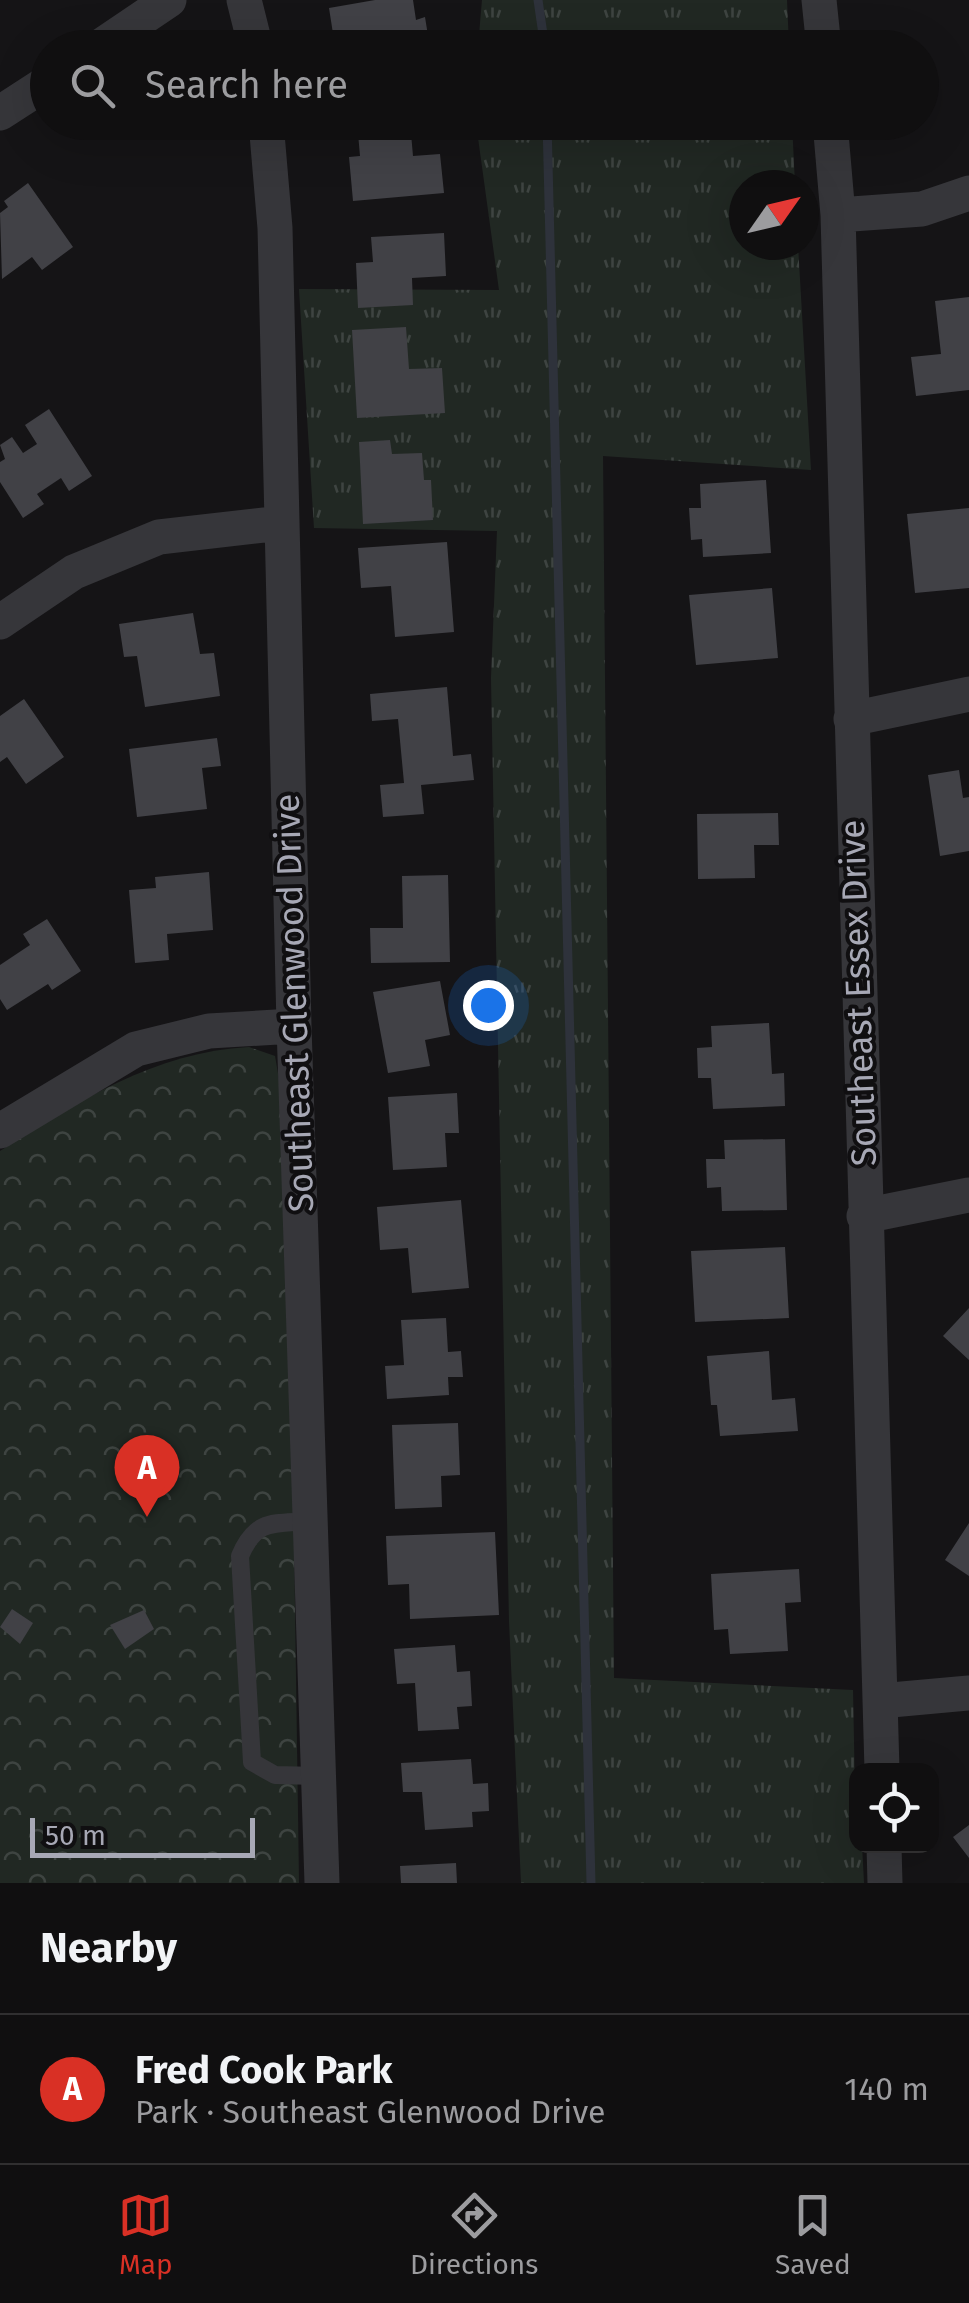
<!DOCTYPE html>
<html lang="en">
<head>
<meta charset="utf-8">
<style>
  :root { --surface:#100f10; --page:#191819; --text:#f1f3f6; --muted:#9c9c9f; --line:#302f30; --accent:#d93025 }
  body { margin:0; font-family:"Fira Sans",sans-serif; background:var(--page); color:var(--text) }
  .controls { position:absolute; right:30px; bottom:30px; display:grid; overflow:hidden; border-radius:20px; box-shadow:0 10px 40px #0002 }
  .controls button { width:90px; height:90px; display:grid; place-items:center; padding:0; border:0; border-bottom:2px solid var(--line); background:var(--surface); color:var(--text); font:50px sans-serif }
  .compass { position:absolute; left:729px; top:170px; width:90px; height:90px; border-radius:50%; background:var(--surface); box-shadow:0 10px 40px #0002; rotate:56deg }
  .scale { position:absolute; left:30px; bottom:25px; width:225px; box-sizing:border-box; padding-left:10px; border:5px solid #a7a8b5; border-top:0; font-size:28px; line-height:35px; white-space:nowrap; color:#a7a8b5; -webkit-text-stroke:8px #100f11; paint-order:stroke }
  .you { position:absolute; left:488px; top:1005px; width:35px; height:35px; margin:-25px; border:8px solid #fff; border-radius:50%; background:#1a73e8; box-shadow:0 0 0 15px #1a73e833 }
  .badge { display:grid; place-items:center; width:65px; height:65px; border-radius:50%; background:var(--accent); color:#fff; font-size:32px; font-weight:700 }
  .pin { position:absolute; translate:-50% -82px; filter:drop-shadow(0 2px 5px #0008) }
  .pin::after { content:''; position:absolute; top:52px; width:35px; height:30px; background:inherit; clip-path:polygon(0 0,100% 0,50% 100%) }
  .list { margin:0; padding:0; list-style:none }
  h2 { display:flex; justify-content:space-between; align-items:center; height:130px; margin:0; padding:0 40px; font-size:42px }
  h2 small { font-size:32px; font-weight:400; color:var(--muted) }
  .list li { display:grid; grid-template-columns:65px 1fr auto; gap:30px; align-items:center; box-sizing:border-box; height:150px; padding:0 40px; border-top:2px solid var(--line) }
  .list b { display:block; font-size:38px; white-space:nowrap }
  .list p { margin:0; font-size:32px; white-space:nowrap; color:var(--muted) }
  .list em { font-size:32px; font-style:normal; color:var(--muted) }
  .icon { flex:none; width:55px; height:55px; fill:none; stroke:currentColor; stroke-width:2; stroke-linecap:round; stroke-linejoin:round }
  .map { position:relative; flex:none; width:969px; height:1883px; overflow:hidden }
  .search { position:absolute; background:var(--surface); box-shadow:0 10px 40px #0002; left:30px; right:30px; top:30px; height:110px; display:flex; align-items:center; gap:25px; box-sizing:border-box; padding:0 35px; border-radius:55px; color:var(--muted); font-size:38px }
  .sheet { height:280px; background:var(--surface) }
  nav { display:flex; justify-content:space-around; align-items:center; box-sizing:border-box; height:140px; border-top:2px solid var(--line); background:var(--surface); font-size:28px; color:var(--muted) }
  nav a { display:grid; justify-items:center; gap:5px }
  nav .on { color:var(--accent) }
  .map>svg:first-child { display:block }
</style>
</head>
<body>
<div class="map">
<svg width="969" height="1883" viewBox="0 0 969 1883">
  <defs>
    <pattern id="grass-tufts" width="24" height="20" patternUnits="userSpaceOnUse" patternTransform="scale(2.5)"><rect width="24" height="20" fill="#212823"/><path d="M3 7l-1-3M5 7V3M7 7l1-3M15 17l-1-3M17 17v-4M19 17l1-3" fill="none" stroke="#3e4441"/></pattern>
    <pattern id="park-crowns" width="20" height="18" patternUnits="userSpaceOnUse" patternTransform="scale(2.5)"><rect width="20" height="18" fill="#212823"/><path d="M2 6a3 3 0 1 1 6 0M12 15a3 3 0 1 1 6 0" fill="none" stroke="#3e4441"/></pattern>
  </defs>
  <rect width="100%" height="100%" fill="#151416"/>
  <!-- grass -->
  <path fill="url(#grass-tufts)" d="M 482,0 L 787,0 L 789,47 L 478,47 Z
    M 476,123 L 792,123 L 795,185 L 744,185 L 744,245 L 798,245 L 811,470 L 603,456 L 614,1678 L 853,1690 L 856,1846 L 862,1846 L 864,1883 L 521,1883 L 509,1621 L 491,678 L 497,531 L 314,528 L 299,289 L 499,290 Z"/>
  <!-- park -->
  <path fill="url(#park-crowns)" d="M 249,1047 L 275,1056 L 288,1133 L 299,1883 L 0,1883 L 0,1151 C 77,1101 156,1052 249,1047 Z"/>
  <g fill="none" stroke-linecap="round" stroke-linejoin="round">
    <!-- stream -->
    <path stroke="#2e323b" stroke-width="9" d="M 538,0 L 545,48
      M 547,122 L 591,1883"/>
  </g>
  <!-- building -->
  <path fill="#414146" d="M 375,0 L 413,0 L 416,20 L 425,17 L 430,48 L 356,48 L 354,36 L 334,40 L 329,8 Z
    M 357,122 L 410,122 L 413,156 L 440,154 L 444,193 L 353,201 L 349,157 L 360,156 Z
    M 28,183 L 73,247 L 42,270 L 32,257 L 2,279 L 0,213 L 8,207 L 4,201 Z
    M 444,233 L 446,276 L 412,278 L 413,305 L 358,308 L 356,263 L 373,262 L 371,237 Z
    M 969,297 L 969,390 L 916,396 L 911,357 L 941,354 L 935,301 Z
    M 406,327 L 409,369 L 442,368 L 445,413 L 357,418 L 352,330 Z
    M 49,409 L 92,476 L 69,491 L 61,478 L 37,494 L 44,504 L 23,518 L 0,482 L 0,462 L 5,459 L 0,445 L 12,437 L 23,453 L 37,444 L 25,425 Z
    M 390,440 L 392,454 L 422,453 L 424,480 L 431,480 L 433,520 L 363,524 L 359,442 Z
    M 766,480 L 771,553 L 703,557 L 702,539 L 691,540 L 689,508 L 701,508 L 700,484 Z
    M 969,508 L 969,588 L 915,593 L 907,514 Z
    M 447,542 L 454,632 L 395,637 L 391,586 L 361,588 L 358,548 Z
    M 772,588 L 778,658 L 696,665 L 689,595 Z
    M 193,613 L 200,654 L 214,653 L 220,696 L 145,707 L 137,656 L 124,657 L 119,624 Z
    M 447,687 L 453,756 L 471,754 L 474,780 L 421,785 L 424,814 L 383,817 L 380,785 L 404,783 L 398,719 L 372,721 L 370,694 Z
    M 24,699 L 64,757 L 26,784 L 7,757 L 0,762 L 0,716 Z
    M 217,738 L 221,766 L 202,768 L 207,809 L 137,817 L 129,749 Z
    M 959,770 L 963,798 L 969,797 L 969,851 L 940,856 L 928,775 Z
    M 778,813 L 779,845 L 754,845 L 755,878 L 698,879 L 697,814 Z
    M 209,872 L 213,930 L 167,934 L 169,960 L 135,963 L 129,890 L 156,888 L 155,877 Z
    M 448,875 L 450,962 L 371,963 L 370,928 L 403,928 L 402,876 Z
    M 47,919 L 81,971 L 52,990 L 48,984 L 7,1010 L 0,999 L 0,965 L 30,945 L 23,934 Z
    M 440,981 L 450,1035 L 425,1040 L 430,1066 L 388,1073 L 373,992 Z
    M 769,1023 L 772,1074 L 784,1073 L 785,1106 L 713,1109 L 711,1078 L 698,1078 L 697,1048 L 712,1047 L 711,1026 Z
    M 457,1093 L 459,1133 L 445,1133 L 447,1167 L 393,1170 L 388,1097 Z
    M 785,1139 L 787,1210 L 722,1211 L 721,1187 L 707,1188 L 706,1159 L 725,1159 L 724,1140 Z
    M 461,1200 L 469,1288 L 412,1293 L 408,1248 L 380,1250 L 377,1207 Z
    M 785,1247 L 789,1318 L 695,1322 L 691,1251 Z
    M 969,1308 L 969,1360 L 943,1336 Z
    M 446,1318 L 448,1352 L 461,1351 L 463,1377 L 448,1377 L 449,1395 L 387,1399 L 385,1366 L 404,1365 L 401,1320 Z
    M 769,1351 L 772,1400 L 795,1398 L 798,1431 L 720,1436 L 717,1405 L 711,1405 L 707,1356 Z
    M 458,1423 L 460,1475 L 441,1476 L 442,1507 L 395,1509 L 392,1425 Z
    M 969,1523 L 969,1576 L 945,1560 Z
    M 495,1532 L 499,1615 L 410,1619 L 409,1584 L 388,1585 L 386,1536 Z
    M 799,1569 L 801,1602 L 785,1603 L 788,1651 L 730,1654 L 728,1629 L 714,1630 L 711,1574 Z
    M 12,1609 L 33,1623 L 20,1644 L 0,1627 Z
    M 144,1610 L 154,1629 L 125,1649 L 110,1625 Z
    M 455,1645 L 457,1672 L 470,1671 L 472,1706 L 457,1707 L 459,1729 L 418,1731 L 415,1683 L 397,1684 L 394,1649 Z
    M 471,1759 L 473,1784 L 488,1783 L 489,1811 L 472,1812 L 473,1827 L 425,1830 L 422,1792 L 403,1792 L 401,1763 Z
    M 969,1825 L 969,1858 L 953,1837 Z
    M 456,1863 L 457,1883 L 401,1883 L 400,1866 Z"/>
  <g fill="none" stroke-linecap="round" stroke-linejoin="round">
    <!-- service -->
    <path stroke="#36363a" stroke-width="18" d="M 310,1521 C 274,1524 256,1518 240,1556 L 252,1762 L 275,1775 L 319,1776"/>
    <!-- minor -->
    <path stroke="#36363a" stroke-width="35" d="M 244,0 L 256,48
      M 819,0 L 824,48
      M 98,48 L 169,0
      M 0,113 L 48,82
      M 266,122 L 275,228 L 294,1026 L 322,1883
      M 830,122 L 838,215 L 882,1770
      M 838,215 L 922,209 L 969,193
      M 0,622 L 74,572 L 159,537 L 282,523
      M 851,719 L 969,694
      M 0,1131 L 136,1049 L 209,1031 L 294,1026
      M 864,1216 L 969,1195
      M 880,1701 L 969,1693
      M 884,1846 L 885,1883"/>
  </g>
  <g text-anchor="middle" stroke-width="8" stroke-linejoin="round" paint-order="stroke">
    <!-- street labels -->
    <g font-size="35" fill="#a7a8b5" stroke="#100f11">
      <text transform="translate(858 993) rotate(-92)" y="12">Southeast Essex Drive</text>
      <text transform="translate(294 1003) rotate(-92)" y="12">Southeast Glenwood Drive</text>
    </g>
  </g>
</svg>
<div class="controls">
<button><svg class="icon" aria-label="locate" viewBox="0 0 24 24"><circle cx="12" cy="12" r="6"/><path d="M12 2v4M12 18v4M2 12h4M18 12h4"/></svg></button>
</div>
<svg class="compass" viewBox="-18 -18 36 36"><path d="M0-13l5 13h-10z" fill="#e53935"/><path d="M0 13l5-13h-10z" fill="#9c9c9f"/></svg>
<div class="scale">50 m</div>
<div class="you"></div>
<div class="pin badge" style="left:147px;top:1517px">A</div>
<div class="search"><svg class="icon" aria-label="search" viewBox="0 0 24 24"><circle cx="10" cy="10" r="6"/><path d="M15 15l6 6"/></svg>Search here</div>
</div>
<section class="sheet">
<h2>Nearby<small></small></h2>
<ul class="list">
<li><span class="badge">A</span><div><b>Fred Cook Park</b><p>Park · Southeast Glenwood Drive</p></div><em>140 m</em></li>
</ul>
</section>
<nav>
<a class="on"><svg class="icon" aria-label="map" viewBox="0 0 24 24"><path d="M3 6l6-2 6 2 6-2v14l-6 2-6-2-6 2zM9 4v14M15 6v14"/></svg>Map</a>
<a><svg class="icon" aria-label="directions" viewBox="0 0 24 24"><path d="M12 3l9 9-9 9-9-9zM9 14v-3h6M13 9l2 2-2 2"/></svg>Directions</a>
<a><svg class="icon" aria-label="saved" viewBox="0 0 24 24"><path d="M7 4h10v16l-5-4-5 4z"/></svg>Saved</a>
</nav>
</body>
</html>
